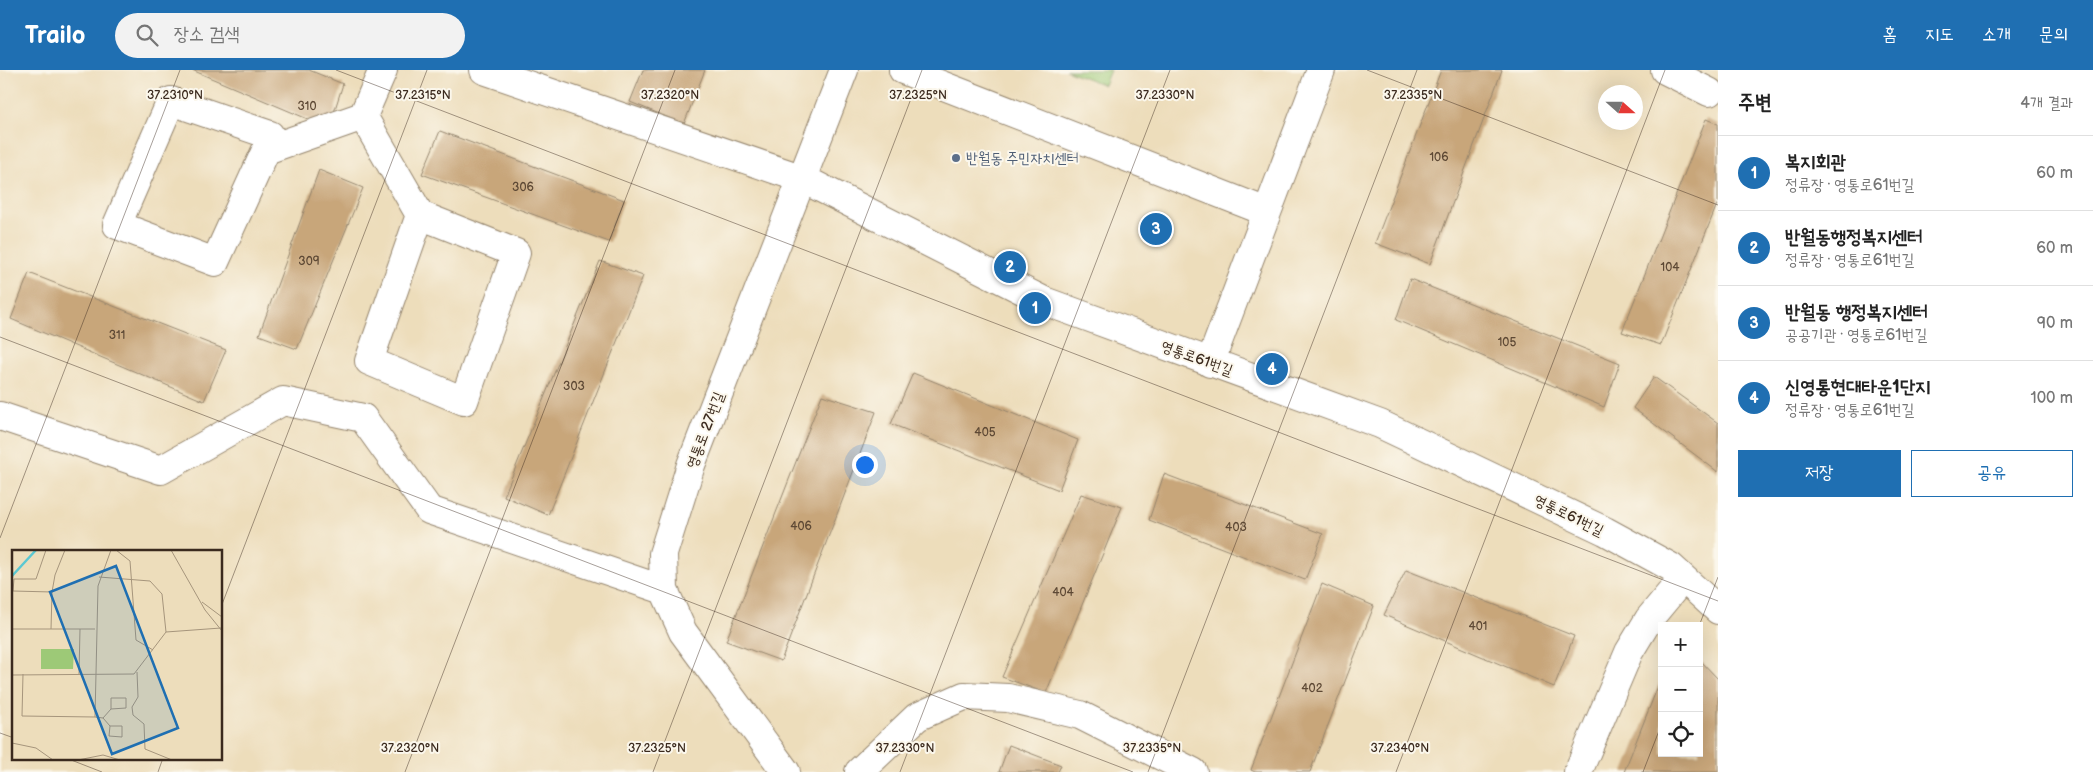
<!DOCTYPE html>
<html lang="ko">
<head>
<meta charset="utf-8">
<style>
  :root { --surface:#fff; --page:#f2f2f2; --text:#222; --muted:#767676; --line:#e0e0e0; --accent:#1f6fb2 }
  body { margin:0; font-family:"Balsamiq Sans","Poor Story",sans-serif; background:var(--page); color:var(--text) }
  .controls { position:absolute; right:15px; bottom:15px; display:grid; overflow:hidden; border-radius:0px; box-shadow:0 5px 20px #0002 }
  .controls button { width:45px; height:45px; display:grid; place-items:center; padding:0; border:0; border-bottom:1px solid var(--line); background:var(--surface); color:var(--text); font:25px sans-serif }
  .compass { position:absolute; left:1598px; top:15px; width:45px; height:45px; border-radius:50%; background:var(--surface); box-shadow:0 5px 20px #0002; rotate:111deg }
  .you { position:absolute; left:864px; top:394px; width:18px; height:18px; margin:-12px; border:4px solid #fff; border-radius:50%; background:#1a73e8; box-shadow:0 0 0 8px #1a73e833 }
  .badge { display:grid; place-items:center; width:32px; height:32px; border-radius:50%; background:var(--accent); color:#fff; font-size:16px; font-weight:700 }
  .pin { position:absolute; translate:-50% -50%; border:2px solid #fff; box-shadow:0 1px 5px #0006 }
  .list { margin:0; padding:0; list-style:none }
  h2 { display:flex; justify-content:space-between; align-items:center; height:65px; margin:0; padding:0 20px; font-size:21px }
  h2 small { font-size:16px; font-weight:400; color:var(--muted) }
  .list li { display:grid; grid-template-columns:32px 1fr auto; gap:15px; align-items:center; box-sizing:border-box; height:75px; padding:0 20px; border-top:1px solid var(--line) }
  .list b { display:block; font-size:19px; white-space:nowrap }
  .list p { margin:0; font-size:16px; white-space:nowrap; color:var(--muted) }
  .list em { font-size:16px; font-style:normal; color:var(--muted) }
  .actions { display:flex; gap:10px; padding:15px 20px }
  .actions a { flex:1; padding:11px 0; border:1px solid var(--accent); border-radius:0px; text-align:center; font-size:18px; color:var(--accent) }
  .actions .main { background:var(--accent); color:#fff }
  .icon { flex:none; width:28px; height:28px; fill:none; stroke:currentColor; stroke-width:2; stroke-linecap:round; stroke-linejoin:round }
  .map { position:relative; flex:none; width:1718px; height:702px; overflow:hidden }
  header { display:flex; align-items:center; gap:30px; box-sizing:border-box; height:70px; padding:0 25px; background:var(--accent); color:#fff }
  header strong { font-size:24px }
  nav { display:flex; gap:28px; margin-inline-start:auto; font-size:18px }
  .search { width:350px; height:45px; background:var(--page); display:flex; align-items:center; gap:12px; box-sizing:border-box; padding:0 18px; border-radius:28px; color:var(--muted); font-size:19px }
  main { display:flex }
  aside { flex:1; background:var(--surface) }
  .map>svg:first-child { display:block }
</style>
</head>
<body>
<header>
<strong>Trailo</strong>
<div class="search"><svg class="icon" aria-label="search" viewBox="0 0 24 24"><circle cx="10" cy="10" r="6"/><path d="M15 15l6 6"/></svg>장소 검색</div>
<nav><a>홈</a><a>지도</a><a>소개</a><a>문의</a></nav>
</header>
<main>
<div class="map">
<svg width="1718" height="702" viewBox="0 0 1718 702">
  <rect width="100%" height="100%" fill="#fbf7ec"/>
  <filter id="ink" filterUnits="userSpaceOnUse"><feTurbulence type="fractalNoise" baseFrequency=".02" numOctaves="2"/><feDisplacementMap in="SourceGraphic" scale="10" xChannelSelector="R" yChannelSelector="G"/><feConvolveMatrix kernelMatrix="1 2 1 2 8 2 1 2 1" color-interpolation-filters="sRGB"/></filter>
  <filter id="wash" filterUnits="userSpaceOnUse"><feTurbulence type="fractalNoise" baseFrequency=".0096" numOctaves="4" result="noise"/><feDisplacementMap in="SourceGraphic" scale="20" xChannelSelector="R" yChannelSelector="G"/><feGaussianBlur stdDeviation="1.12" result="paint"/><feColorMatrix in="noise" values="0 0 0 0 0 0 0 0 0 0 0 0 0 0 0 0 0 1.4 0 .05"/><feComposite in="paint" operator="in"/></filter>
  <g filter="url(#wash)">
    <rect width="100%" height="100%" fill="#edddbb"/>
    <!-- green -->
    <path fill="#9dc977" stroke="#6c7a4a" d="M 1066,0 L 1110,0 L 1104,15 Z"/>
    <g id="blocks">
      <!-- building -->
      <path fill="#c8a67a" d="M 192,0 L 309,0 L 343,14 L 329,58 Z
        M 643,0 L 705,0 L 684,54 L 630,32 Z
        M 1441,0 L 1502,0 L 1430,194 L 1375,173 Z
        M 1706,49 L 1718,54 L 1718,132 L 1661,275 L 1622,262 Z
        M 440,61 L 624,130 L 609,172 L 422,104 Z
        M 319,100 L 363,118 L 297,279 L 259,265 Z
        M 600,191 L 643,206 L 548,445 L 504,426 Z
        M 29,203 L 226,280 L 204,331 L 11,249 Z
        M 1410,209 L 1620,293 L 1604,337 L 1396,250 Z
        M 913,303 L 1078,370 L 1059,420 L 891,354 Z
        M 1654,307 L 1718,353 L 1718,402 L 1633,338 Z
        M 822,325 L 876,342 L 781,591 L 726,571 Z
        M 1164,404 L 1323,464 L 1305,510 L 1149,450 Z
        M 1081,424 L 1122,437 L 1046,623 L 1002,607 Z
        M 1406,500 L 1574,566 L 1554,617 L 1384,545 Z
        M 1322,514 L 1374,536 L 1310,702 L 1255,702 L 1251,700 Z
        M 1699,589 L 1718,609 L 1718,702 L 1624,702 L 1662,606 L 1662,683 L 1699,683 Z
        M 1009,675 L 1061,695 L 1058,702 L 999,702 Z"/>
    </g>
  </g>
  <g filter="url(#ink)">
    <use href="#blocks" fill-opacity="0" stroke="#94846c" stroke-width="1"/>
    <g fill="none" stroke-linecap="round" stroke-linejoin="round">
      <defs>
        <path id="minor" d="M 484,0 L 803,109 L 1044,231 L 1380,354 L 1605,461 L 1671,497 L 1718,540
          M 903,0 L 1267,142
          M 1665,0 L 1709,22
          M 363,46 L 420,145 L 516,183 L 464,331 L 369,291 L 420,145
          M 266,80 L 270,65 L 171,31 L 117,155 L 215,192 L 266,80 L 363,46 L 383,0
          M 1210,293 L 1321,0
          M 0,346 L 161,400 L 283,331 L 363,348 L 429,440 L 664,520
          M 786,702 L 683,562 L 664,520 L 663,484 L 691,395 L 844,0
          M 859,702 L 917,647 L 964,626 L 1008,628 L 1080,645 L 1193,702
          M 1578,702 L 1629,582 L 1649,549 L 1683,508"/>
      </defs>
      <!-- minor casing -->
      <use href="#minor" stroke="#94846c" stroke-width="30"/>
      <!-- minor -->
      <use href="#minor" stroke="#fff" stroke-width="28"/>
    </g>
  </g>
  <!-- ticks -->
  <path fill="none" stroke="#3b2a1e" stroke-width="1" stroke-opacity="0.45" d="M 336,0 L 1718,531M 1367,0 L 1718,135M 0,267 L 1133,702M 0,468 L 180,0M 221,537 L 427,0M 1699,556 L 1718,507M 0,663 L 14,668M 66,688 L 102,702M 158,702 L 163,688M 405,702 L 675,0M 653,702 L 922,0M 900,702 L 1170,0M 1148,702 L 1417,0M 1396,702 L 1665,0M 1643,702 L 1662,653"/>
  <!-- markers -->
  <circle fill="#5c6f8a" stroke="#fbf7ec" stroke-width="2" cx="956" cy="88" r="5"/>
  <g text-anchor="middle" stroke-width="4" stroke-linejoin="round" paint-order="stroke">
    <!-- number labels -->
    <g font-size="12" fill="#5e4935">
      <text x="307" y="40">310</text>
      <text x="1439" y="91">106</text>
      <text x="523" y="121">306</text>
      <text x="309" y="195">309</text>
      <text x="1670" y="201">104</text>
      <text x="117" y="269">311</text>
      <text x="1507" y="276">105</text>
      <text x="574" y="320">303</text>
      <text x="985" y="366">405</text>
      <text x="801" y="460">406</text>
      <text x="1236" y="461">403</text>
      <text x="1063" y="526">404</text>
      <text x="1478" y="560">401</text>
      <text x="1312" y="622">402</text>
    </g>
    <!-- service labels -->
    <g font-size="15" fill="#4e5e75" stroke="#fbf7ec" text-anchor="start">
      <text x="966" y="93">반월동 주민자치센터</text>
    </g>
    <!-- street labels -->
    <g font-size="15" fill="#3b2a1e" stroke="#fbf7ec">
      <text transform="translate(1197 288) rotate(20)" y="5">영통로61번길</text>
      <text transform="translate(705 360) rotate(-69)" y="5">영통로 27번길</text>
      <text transform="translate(1569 445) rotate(26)" y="5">영통로61번길</text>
    </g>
  </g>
  <!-- overview -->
  <g transform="translate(12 480)">
    <rect width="210" height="210" fill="#edddbb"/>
    <path d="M 29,99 L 62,99 L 61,119 L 29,119 Z" fill="#9dc977"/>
    <path fill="none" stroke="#5bc8d2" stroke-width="2.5" d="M 0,26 L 24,0"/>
    <path fill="none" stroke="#a6957c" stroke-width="1" d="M 34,0 L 24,29 L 2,29 L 1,41 L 40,42 L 43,25 L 53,0M 104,0 L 118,11 L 124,90 L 141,100M 159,0 L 193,60 L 210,81M 87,27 L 138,31 L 150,44 L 154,82M 190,52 L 210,67M 0,79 L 83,79M 39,79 L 40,42M 125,122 L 126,147 L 120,157 L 121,165 L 132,174 L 133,199 L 160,210M 11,124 L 10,166 L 83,167 L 86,36 L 99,0M 67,124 L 68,79M 0,125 L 122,124 L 154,82 L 209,78M 83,167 L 91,168 L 98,176 L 110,176 L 110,187 L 97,186 L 98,176M 91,168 L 99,159 L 99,148 L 114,148 L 114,158 L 99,159M 0,193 L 24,198 L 41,210M 66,210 L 91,205 L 108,210"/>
    <path fill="#1f6fb2" fill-opacity="0.15" stroke="#1f6fb2" stroke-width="2.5" d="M 104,16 L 166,178 L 100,204 L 38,42 Z"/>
    <rect width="210" height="210" fill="none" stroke="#3b2a1e" stroke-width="2.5"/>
  </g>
  <g font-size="12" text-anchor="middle" fill="#3b2a1e" stroke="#fbf7ec" stroke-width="4" stroke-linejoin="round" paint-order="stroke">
    <text x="175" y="29">37.2310°N</text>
    <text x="423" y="29">37.2315°N</text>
    <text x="670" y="29">37.2320°N</text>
    <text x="918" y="29">37.2325°N</text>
    <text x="1165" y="29">37.2330°N</text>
    <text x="1413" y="29">37.2335°N</text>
    <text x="410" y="682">37.2320°N</text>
    <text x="657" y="682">37.2325°N</text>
    <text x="905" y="682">37.2330°N</text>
    <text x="1152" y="682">37.2335°N</text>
    <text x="1400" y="682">37.2340°N</text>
  </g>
</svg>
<div class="controls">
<button>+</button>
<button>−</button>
<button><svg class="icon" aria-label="locate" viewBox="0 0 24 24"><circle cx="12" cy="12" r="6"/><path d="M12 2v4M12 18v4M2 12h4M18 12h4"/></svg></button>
</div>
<svg class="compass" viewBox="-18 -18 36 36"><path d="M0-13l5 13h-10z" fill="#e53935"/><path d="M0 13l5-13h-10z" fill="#767676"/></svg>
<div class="you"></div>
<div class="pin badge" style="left:1035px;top:238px">1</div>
<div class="pin badge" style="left:1010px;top:197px">2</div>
<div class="pin badge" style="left:1156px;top:159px">3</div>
<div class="pin badge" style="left:1272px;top:299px">4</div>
</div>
<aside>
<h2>주변<small>4개 결과</small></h2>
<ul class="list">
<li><span class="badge">1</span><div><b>복지회관</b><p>정류장 · 영통로61번길</p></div><em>60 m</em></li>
<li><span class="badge">2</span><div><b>반월동행정복지센터</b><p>정류장 · 영통로61번길</p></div><em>60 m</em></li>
<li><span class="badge">3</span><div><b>반월동 행정복지센터</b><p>공공기관 · 영통로61번길</p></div><em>90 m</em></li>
<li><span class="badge">4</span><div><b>신영통현대타운1단지</b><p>정류장 · 영통로61번길</p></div><em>100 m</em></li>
</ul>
<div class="actions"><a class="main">저장</a><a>공유</a></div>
</aside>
</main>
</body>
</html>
